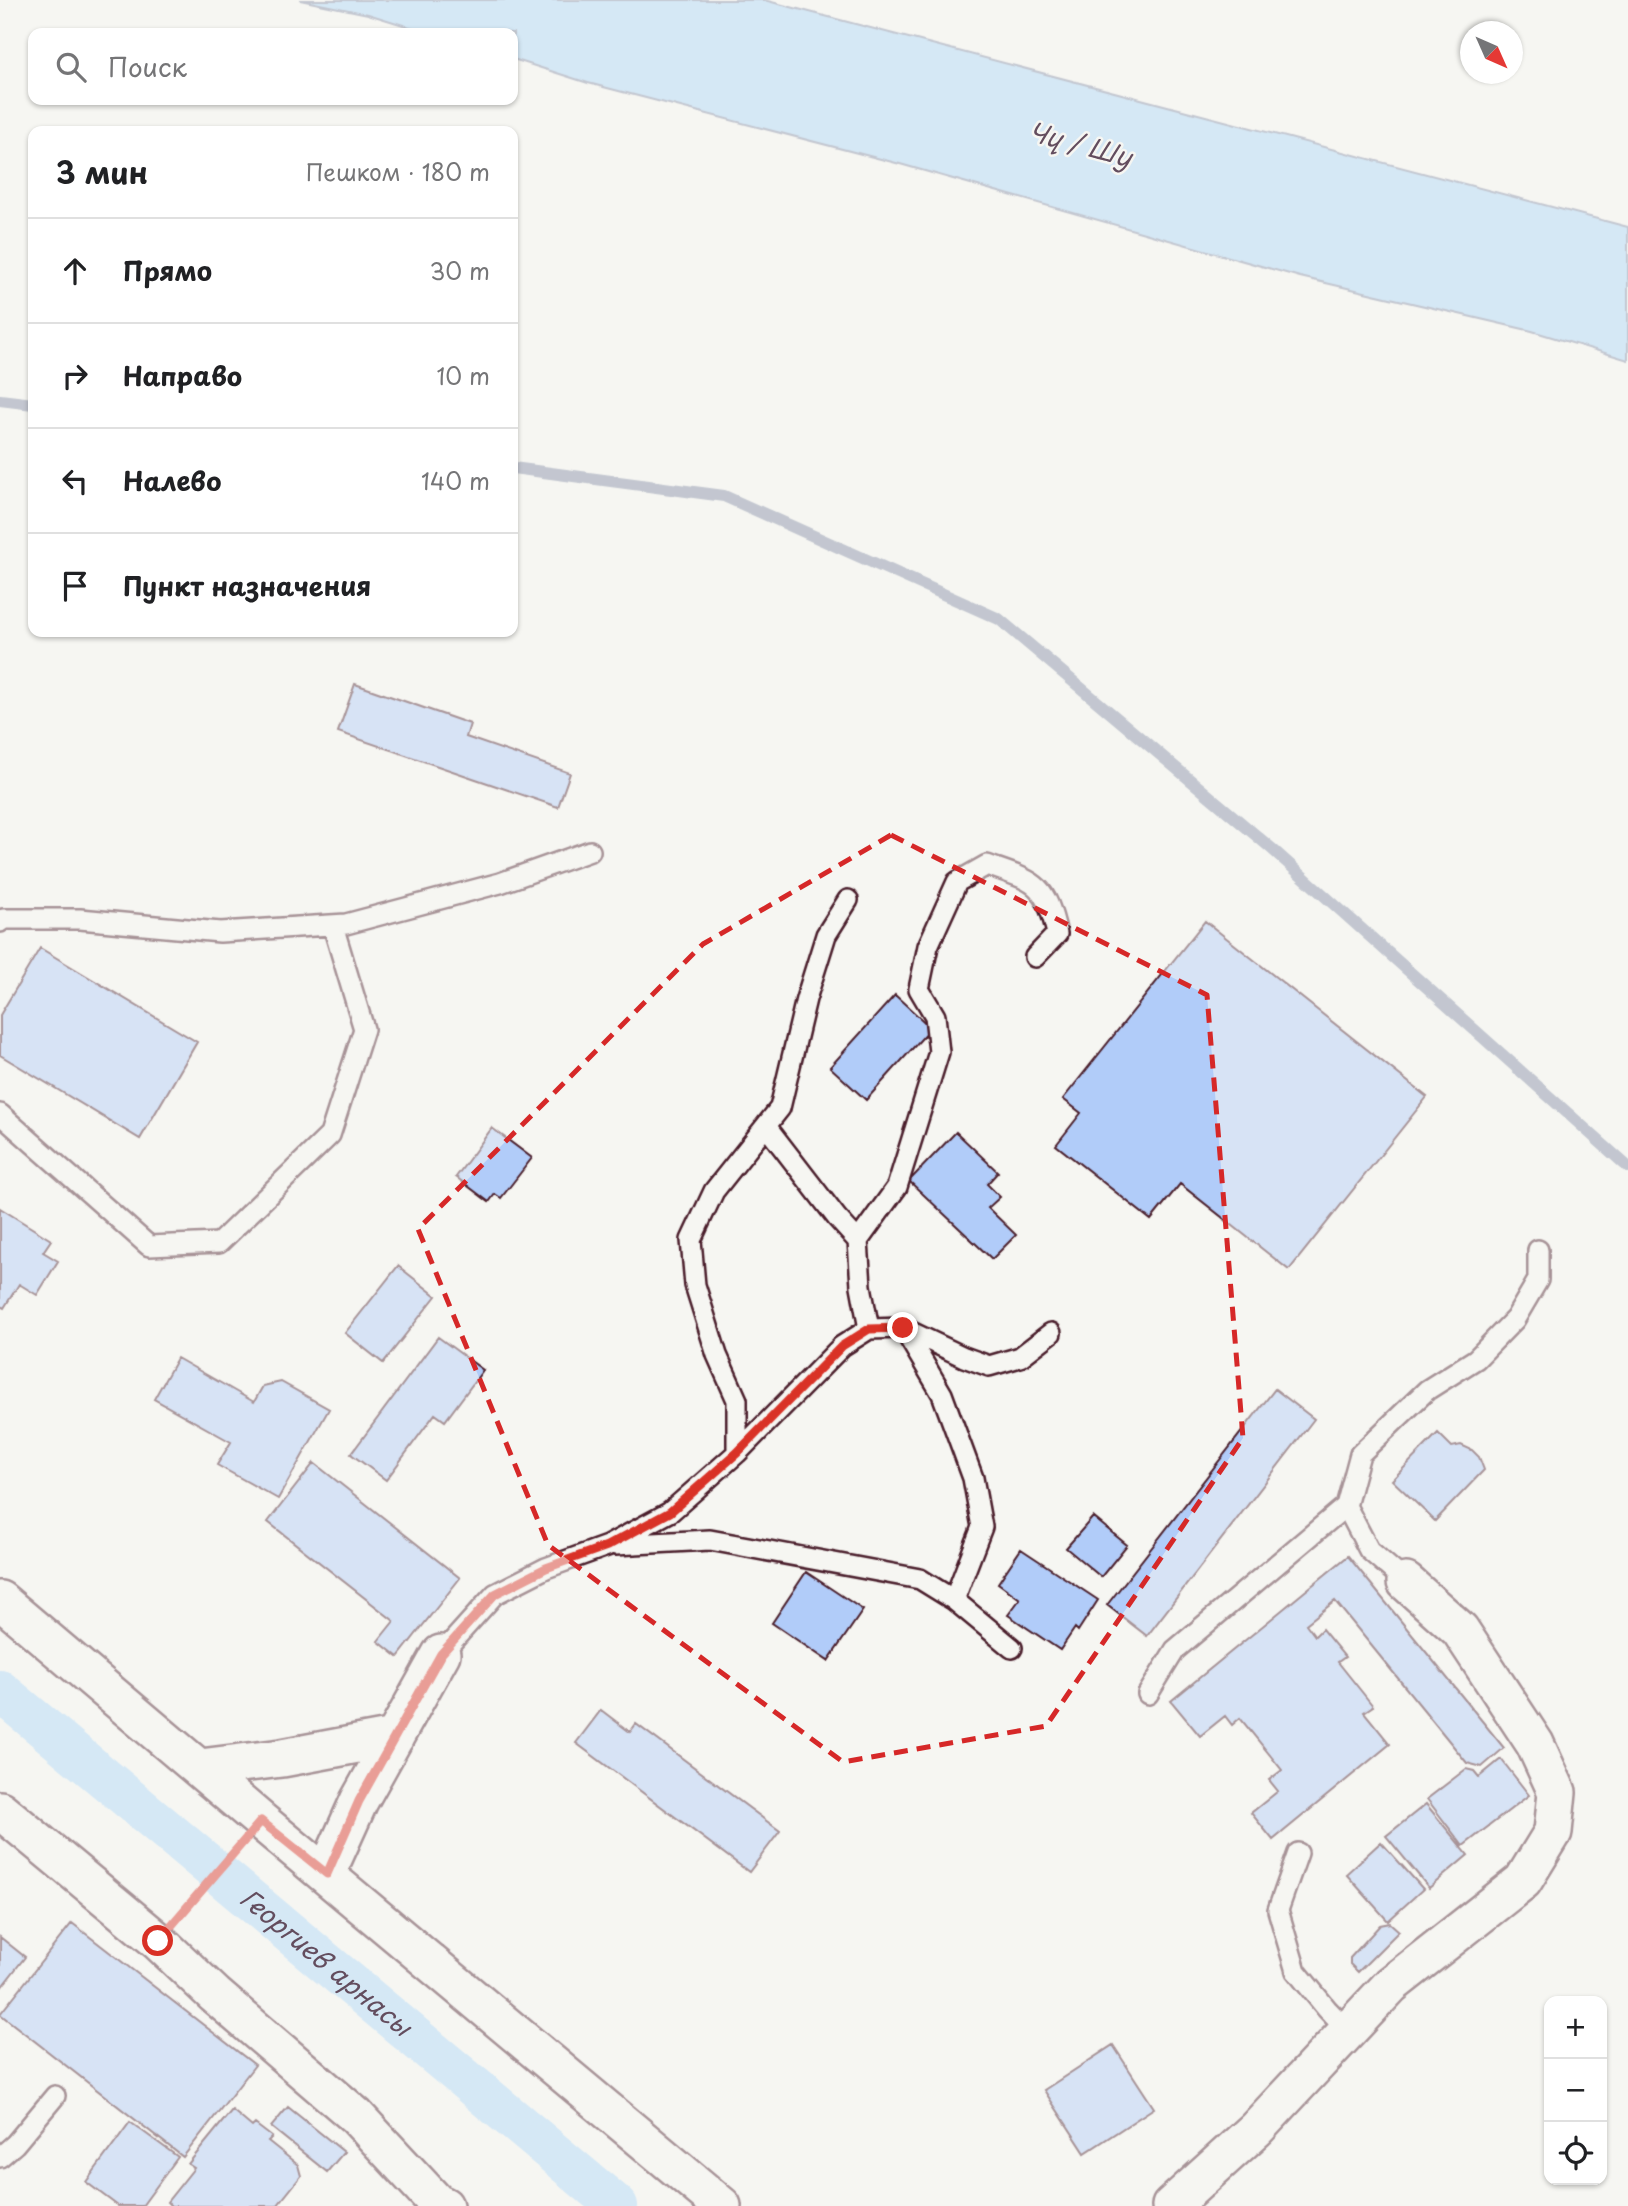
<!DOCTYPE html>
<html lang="ru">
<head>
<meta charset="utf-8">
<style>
  :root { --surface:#fff; --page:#f6f6f6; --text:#202124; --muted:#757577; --line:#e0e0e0 }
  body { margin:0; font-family:"Playpen Sans",sans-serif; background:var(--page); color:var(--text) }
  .controls { position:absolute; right:21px; bottom:21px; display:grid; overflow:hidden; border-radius:14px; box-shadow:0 2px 5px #0004 }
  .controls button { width:63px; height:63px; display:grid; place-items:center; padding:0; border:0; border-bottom:2px solid var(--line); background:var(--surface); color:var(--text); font:35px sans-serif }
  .compass { position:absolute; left:1460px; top:21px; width:63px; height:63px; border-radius:50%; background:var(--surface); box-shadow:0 2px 5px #0004; rotate:135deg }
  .stop { position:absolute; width:21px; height:21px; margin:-16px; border:5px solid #d93025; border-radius:50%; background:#fff }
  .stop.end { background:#d93025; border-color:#fff; box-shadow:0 2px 7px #0008 }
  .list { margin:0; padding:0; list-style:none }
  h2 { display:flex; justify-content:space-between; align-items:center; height:91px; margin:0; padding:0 28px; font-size:30px }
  h2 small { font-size:23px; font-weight:400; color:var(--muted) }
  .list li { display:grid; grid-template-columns:46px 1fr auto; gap:21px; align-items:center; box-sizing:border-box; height:105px; padding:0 28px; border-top:2px solid var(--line) }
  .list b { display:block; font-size:26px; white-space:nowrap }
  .list em { font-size:23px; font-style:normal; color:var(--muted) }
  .icon { flex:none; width:38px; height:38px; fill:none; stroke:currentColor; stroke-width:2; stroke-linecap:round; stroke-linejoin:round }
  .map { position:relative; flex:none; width:1628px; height:2206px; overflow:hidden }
  .search { position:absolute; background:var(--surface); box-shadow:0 2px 5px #0004; left:28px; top:28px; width:490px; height:77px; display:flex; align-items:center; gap:18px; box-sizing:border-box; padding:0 24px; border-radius:14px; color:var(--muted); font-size:26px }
  .panel { position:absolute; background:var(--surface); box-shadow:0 2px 5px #0004; left:28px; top:126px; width:490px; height:511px; border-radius:14px }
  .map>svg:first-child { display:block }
</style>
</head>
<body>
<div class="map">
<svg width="1628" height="2206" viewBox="0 0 1628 2206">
  <rect width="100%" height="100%" fill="#f6f6f2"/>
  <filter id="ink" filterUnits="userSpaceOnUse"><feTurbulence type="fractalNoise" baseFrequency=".0143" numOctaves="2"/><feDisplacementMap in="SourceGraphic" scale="14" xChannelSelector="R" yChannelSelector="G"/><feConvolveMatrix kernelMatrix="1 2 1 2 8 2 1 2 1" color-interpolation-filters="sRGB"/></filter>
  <g filter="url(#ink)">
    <!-- water -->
    <path fill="#add7f8" stroke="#858da6" stroke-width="2" d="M 300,0 L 764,0 L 1628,227 L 1628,360 L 1532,331 L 1300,277 L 900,164 L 588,83 L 513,59 L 513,33 L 429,33 L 368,14 Z"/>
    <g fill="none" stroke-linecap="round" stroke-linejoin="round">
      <!-- stream -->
      <path stroke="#858da6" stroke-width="12" d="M 0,400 L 33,404
        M 513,468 L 724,496 L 999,619 L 1271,848 L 1628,1167"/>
      <!-- canal -->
      <path stroke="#add7f8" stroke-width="42" id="s1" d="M 0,1691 L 617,2206"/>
    </g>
    <!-- building -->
    <path fill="#b1ccf9" stroke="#4a1f2b" stroke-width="2" d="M 355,684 L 470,724 L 466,737 L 570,773 L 558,807 L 338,732 Z
      M 1205,921 L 1427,1097 L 1289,1270 L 1180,1184 L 1151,1220 L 1056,1145 L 1081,1113 L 1063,1099 Z
      M 40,948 L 197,1042 L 140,1139 L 0,1055 L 0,1015 Z
      M 895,995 L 931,1028 L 866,1100 L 830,1067 Z
      M 492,1128 L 532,1158 L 501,1198 L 495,1194 L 489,1202 L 456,1177 Z
      M 956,1132 L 998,1172 L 987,1184 L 1000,1197 L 988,1208 L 1016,1235 L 992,1259 L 909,1181 Z
      M 0,1208 L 51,1240 L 43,1252 L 58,1261 L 37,1295 L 19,1284 L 4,1308 L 0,1306 Z
      M 398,1266 L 436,1296 L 383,1363 L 345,1333 Z
      M 438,1337 L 483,1370 L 445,1421 L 435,1414 L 386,1480 L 351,1454 Z
      M 177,1358 L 254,1402 L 263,1386 L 281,1382 L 329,1409 L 278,1499 L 217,1465 L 231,1442 L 154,1399 Z
      M 1275,1389 L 1314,1419 L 1147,1636 L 1107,1605 Z
      M 1438,1433 L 1452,1447 L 1461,1445 L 1472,1450 L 1479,1457 L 1484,1470 L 1435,1521 L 1392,1480 Z
      M 314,1463 L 460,1578 L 398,1657 L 378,1641 L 394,1621 L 268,1522 Z
      M 1093,1517 L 1127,1545 L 1101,1577 L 1066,1548 Z
      M 1021,1549 L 1098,1600 L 1078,1631 L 1075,1628 L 1060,1650 L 1008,1615 L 1020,1599 L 998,1583 Z
      M 1348,1556 L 1504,1748 L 1482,1767 L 1467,1763 L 1335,1601 L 1306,1624 L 1315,1636 L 1322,1629 L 1345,1657 L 1338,1662 L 1373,1706 L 1364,1712 L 1390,1744 L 1273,1840 L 1251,1813 L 1278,1791 L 1269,1780 L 1282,1770 L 1240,1718 L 1232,1725 L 1225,1716 L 1200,1736 L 1171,1701 Z
      M 806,1572 L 863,1610 L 828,1661 L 772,1623 Z
      M 601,1710 L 630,1732 L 636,1724 L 780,1831 L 749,1872 L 576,1743 Z
      M 1501,1759 L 1529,1795 L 1463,1846 L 1427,1799 L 1466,1769 L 1474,1771 L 1479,1777 Z
      M 1426,1804 L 1468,1855 L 1429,1888 L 1386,1836 Z
      M 1381,1842 L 1423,1889 L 1388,1921 L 1346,1874 Z
      M 72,1923 L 255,2065 L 183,2157 L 0,2014 Z
      M 1390,1923 L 1399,1931 L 1358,1972 L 1350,1964 L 1350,1958 L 1380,1925 Z
      M 0,1937 L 25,1957 L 0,1989 Z
      M 1113,2045 L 1154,2108 L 1085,2153 L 1044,2090 Z
      M 288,2107 L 344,2152 L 327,2172 L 271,2127 Z
      M 232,2110 L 252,2127 L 255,2124 L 272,2137 L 268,2141 L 298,2165 L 301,2176 L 277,2206 L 171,2206 L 167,2202 L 194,2168 L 188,2164 Z
      M 130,2122 L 178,2157 L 142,2206 L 118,2206 L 86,2182 Z"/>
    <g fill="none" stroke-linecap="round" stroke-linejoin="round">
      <defs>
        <path id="lane" d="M 0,922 L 3,919 L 80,919 L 220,932 L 346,924 L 500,883 L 590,851
          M 0,1114 L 149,1246 L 219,1243 L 330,1135 L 364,1029 L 333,926
          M 766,1126 L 837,1218 L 858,1241 L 861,1286 L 869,1329
          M 858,1241 L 897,1187 L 939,1052 L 935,1016 L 919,989 L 928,946 L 957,882 L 987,865 C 1035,882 1045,881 1057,934 L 1035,957
          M 903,1328 L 942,1394 L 973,1478 L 982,1527 L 954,1600
          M 737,1453 L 737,1400 L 717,1355 L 695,1285 L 691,1240 L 714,1191 L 780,1108 L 806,999 L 826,935 L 848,900
          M 615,1545 L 710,1540 L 920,1579 L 954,1600 L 1012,1648
          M 1406,1582 L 1369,1550 L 1346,1506 L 1360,1454 L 1427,1390 L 1476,1359 L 1515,1319 L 1538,1280 L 1538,1250
          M 441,1654 L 495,1594 L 546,1568 L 607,1546 L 670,1512 L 737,1453 L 842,1346 L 869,1329 L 903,1328 L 964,1357 L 989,1366 L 1020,1357 L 1051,1333
          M 1148,1694 L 1175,1650 L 1346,1506
          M 1298,1853 L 1278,1910 L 1296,1971 L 1327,2009 L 1348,2031
          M 0,2157 L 15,2144 L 55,2096"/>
        <path id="street" d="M 0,1600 L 261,1821 L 722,2206
          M 200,1768 L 282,1758 L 395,1737
          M 0,1810 L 158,1941 L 215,1995 L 356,2116 L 437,2203 L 444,2206
          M 326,1874 L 359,1801 L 441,1654
          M 1171,2206 L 1256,2129 L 1391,1985 L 1523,1881 L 1553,1832 L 1557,1792 L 1535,1744 L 1460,1630 L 1406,1582"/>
      </defs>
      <!-- lane casing -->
      <use href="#lane" stroke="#4a1f2b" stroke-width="24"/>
      <!-- street casing -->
      <use href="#street" stroke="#4a1f2b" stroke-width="42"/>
      <!-- path -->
      <path stroke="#4a1f2b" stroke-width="4.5" stroke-dasharray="7 5" stroke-linecap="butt" d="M 182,1913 L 237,1848"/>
      <!-- lane -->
      <use href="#lane" stroke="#f6f6f2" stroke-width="19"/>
      <!-- street -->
      <use href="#street" stroke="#f6f6f2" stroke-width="37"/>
    </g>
  </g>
  <g fill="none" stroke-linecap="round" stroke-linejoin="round" filter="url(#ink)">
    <!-- route -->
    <path stroke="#d93025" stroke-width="9" d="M 158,1941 L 261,1821 L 327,1874 L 359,1801 L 441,1654 L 495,1594 L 546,1568 L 607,1546 L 670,1512 L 737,1453 L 842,1346 L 869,1329 L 903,1328"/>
  </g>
  <!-- marked area -->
  <path d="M0 0H1628V2206H0ZM 891,835 L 1207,995 L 1243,1438 L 1046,1726 L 843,1762 L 548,1545 L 418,1229 L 703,944 Z" fill="#f6f6f2" fill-opacity=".55" fill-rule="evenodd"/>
  <path fill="none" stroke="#d62828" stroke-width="5" stroke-dasharray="14 9" stroke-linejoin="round" d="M 891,835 L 1207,995 L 1243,1438 L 1046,1726 L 843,1762 L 548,1545 L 418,1229 L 703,944 Z"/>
  <g text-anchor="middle" stroke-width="5" stroke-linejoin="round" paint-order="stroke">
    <!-- water labels -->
    <g font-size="26" font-style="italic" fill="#634d5e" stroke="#f6f6f2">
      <text transform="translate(1080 145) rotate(15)" y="9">Чү / Шу</text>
      <text dy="9" stroke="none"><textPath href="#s1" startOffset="424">Георгиев арнасы</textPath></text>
    </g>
  </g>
</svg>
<div class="controls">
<button>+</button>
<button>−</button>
<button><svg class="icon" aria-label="locate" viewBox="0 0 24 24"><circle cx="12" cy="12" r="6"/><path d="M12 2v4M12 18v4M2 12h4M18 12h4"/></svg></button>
</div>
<svg class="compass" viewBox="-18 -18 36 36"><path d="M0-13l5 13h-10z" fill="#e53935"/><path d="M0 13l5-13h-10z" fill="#757577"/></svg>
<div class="stop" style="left:158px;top:1941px"></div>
<div class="stop end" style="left:903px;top:1328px"></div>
<div class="search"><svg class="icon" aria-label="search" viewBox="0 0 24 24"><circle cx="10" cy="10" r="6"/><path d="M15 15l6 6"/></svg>Поиск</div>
<section class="panel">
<h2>3 мин<small>Пешком · 180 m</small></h2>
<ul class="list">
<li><svg class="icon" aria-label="ahead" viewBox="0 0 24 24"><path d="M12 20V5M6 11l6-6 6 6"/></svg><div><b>Прямо</b></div><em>30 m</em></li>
<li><svg class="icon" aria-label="right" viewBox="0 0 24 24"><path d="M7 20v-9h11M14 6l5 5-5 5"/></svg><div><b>Направо</b></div><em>10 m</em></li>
<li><svg class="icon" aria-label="left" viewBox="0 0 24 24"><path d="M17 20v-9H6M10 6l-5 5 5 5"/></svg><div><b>Налево</b></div><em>140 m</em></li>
<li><svg class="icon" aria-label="arrive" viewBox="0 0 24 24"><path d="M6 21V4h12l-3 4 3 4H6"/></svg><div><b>Пункт назначения</b></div></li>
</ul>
</section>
</div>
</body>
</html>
